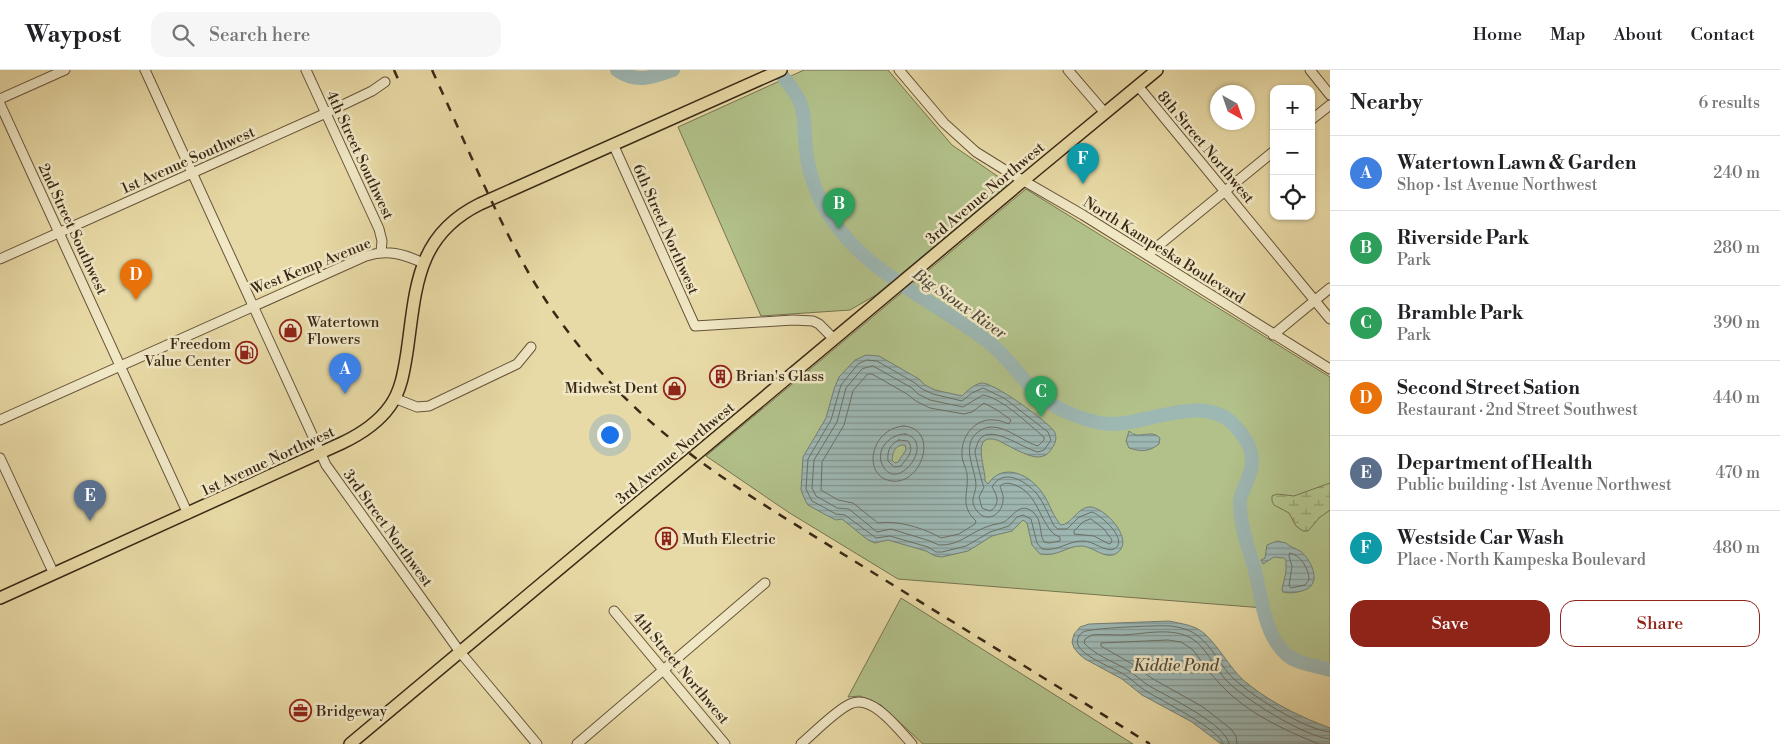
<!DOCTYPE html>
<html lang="en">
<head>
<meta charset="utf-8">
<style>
  :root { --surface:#fff; --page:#f6f6f6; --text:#202124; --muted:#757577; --line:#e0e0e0; --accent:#8f2418 }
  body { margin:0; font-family:"Libre Bodoni",serif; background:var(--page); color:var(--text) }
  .controls { position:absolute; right:15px; top:15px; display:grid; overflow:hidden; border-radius:10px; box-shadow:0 1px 4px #0004 }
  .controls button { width:45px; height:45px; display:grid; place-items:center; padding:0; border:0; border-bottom:1px solid var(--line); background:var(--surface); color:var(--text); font:25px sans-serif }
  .compass { position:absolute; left:1210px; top:15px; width:45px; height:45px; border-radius:50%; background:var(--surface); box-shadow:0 1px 4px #0004; rotate:140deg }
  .you { position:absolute; left:609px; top:364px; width:18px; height:18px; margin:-12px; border:4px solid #fff; border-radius:50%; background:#1a73e8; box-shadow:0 0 0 8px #1a73e833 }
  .badge { display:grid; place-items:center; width:32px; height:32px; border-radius:50%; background:var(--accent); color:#fff; font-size:16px; font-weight:700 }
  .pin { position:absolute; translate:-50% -41px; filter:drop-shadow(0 1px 2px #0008) }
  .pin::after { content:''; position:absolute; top:26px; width:18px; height:15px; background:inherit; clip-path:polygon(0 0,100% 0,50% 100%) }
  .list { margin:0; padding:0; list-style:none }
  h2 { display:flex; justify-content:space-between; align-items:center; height:65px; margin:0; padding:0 20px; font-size:21px }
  h2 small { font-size:16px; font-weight:400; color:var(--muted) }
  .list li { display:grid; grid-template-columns:32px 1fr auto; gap:15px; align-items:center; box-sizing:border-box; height:75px; padding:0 20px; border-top:1px solid var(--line) }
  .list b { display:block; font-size:19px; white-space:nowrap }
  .list p { margin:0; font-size:16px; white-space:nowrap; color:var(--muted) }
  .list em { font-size:16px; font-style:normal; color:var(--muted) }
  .actions { display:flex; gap:10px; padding:15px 20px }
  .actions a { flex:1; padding:11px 0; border:1px solid var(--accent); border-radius:15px; text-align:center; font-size:18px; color:var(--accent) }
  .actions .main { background:var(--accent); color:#fff }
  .icon { flex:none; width:28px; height:28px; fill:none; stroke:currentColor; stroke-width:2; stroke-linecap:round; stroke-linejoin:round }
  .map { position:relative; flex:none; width:1330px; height:674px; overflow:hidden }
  header { display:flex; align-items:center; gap:30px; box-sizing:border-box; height:70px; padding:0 25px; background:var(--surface); border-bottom:1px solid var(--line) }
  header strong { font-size:24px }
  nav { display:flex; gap:28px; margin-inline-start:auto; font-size:18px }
  .search { width:350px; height:45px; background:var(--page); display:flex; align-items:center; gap:12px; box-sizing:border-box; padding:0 18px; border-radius:15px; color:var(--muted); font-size:19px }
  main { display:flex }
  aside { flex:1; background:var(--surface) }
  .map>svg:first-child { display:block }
</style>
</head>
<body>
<header>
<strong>Waypost</strong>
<div class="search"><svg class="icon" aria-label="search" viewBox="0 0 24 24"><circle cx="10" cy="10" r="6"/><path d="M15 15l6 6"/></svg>Search here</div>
<nav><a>Home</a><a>Map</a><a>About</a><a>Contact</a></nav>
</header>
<main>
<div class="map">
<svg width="1330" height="674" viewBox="0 0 1330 674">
  <defs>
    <pattern id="wetland-marsh" width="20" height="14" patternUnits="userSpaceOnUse" patternTransform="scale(1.25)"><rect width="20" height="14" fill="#b2c18a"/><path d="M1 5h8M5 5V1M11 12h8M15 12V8" fill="none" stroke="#929d70"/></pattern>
    <pattern id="water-rules" width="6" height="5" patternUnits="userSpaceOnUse" patternTransform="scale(1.25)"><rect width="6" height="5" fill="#9db7b3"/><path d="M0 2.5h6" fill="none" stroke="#819591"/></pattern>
  </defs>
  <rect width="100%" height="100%" fill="#e8daa6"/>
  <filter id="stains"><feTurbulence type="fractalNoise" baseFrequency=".004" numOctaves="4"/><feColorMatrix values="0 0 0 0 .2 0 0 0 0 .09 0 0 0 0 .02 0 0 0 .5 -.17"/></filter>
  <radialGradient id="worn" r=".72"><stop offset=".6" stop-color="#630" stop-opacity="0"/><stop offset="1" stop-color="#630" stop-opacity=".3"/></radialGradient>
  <!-- green -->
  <path fill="#b2c18a" stroke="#767450" d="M 804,0 L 888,0 L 952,75 L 1006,112 L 1006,117 L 876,225 L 850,240 L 761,246 L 678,57 Z
    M 1026,119 L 1330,307 L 1330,600 C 1319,596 1307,595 1296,591 C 1276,583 1268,556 1264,538 L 898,509 L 788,442 L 706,386 Z
    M 901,528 L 1133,674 L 923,674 L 881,635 L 860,626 L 848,627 Z"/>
  <!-- wetland -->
  <path fill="url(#wetland-marsh)" stroke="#767450" d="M 1330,413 L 1330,440 L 1319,448 L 1308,461 L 1303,461 L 1296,456 L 1289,443 L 1274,435 L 1272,431 L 1272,426 L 1277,424 L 1294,426 Z"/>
  <!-- water -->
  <path fill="url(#water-rules)" stroke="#757e74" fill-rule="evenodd" d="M 866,285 L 879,286 L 919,309 L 925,315 L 935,320 L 962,326 C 967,321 973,315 981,313 C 992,311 1047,351 1054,361 C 1057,366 1056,371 1054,375 C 1051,380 1048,385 1043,386 C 1033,391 1008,375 997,370 C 970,362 986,399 985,411 L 988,414 C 1003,391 1031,405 1043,424 C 1050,434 1053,447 1061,455 C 1072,454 1077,438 1089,437 C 1104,436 1136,470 1117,483 C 1106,491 1093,476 1081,476 C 1066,476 1059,487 1040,484 L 1032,475 L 1027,453 L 1023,450 L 1012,461 L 992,466 L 968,481 L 942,487 L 935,486 L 926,481 L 888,470 L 875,473 L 868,470 L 842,449 L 836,450 L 826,445 L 808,435 L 805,430 L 801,420 L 803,387 L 826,348 L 834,319 L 839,307 L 855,290 ZM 901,375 L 905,375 L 906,380 L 898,392 L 895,393 L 892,390 C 893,382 894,378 901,375 Z
    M 1129,361 C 1138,371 1151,358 1160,368 L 1159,374 C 1149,382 1141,382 1129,378 L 1126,371 Z
    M 1277,471 L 1286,473 C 1290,477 1295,478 1300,481 C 1310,488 1322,511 1307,519 C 1301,522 1290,524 1283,522 L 1282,519 L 1286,502 L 1286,490 L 1284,488 L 1274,487 L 1263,494 L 1261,490 L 1265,488 L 1267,475 Z
    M 1169,551 C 1178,553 1187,554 1196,558 C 1215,567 1229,600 1248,614 C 1273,634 1301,647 1330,658 L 1330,674 L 1221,674 L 1192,652 L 1142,625 L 1122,609 L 1085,589 L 1079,584 L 1074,578 L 1072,572 L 1074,564 L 1080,557 L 1089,554 Z"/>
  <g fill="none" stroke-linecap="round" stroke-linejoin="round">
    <!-- shore -->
    <path stroke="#6c7064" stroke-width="1" d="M 867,290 L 877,291 L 915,313 L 922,319 L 933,324 L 962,331 L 972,323 L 983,318 L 1004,328 L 1048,362 L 1051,370 L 1044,380 L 1038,382 C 1023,379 988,351 978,372 C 977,375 975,380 975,383 C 976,387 982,414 984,417 L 979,427 L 982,438 L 990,441 C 1000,435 998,426 992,417 C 1003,397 1026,411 1037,424 C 1044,433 1049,446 1054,456 L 1058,459 L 1067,459 L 1079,447 L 1092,442 C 1101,445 1130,471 1114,479 C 1107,483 1093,471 1084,471 C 1069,470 1058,482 1042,479 L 1037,473 L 1031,449 L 1023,445 L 1017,447 L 1009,456 L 990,462 L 966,476 L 942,482 L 936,482 L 928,477 L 890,466 L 876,468 L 845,445 L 836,444 L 812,431 L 806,419 L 808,389 L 831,350 L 841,315 L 858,294 Z
      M 873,296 L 912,318 L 918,324 L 930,330 L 963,337 L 983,325 C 1002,328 1028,354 1044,367 L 1044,370 L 1038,376 C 1023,372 1008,357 992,357 C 987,357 982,359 978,362 C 960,376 976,399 976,416 C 975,426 969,431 977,441 C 987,454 1002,444 1003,431 C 1004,425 1001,420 1000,416 C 1005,412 1009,413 1015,415 C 1036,423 1038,445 1051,461 C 1053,464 1057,466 1060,467 L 1060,471 L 1049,473 L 1044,472 C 1039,463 1042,450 1034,443 C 1020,430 1013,447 1004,452 C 1000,454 994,454 989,456 C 970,462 960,476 939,475 L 930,471 L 891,459 L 877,462 L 849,439 L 837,438 L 816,426 L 812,418 L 814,390 L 837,352 L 846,318 L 862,299 Z
      M 868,304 L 872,304 L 907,324 L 916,331 L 930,338 L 964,344 L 972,342 L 984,333 L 997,340 L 1011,350 L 1009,354 C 1004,352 999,350 994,350 C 976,348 962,365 962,382 C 961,390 966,397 967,404 C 969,424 959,435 976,451 L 975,454 L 959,464 L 941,468 C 924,458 897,450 878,453 L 853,433 L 838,430 L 821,420 L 822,392 L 844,355 L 853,321 Z
      M 904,356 C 940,359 922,415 892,411 C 861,407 870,358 904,356 Z
      M 905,364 C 937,371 898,424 883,396 C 874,380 890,364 905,364 Z
      M 899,370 L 908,371 C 915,381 907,388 901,396 L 894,397 L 888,391 C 887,381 890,374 899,370 Z
      M 1091,449 L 1104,459 L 1112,470 L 1111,473 L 1109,474 L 1094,466 L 1074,464 L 1074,461 L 1083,452 Z
      M 1290,483 C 1301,485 1309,499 1309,510 L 1305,515 L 1291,518 L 1289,516 L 1292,496 L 1289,486 Z
      M 1223,674 C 1221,660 1160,630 1146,621 C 1139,617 1133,610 1125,605 C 1114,598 1083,587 1078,575 C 1076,570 1079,564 1083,562 C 1089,558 1160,555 1170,556 C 1180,557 1191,560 1198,566 C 1211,576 1219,592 1229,604 C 1246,623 1305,660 1330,662
      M 1229,674 C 1228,656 1167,626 1151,617 C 1142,612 1135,604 1126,599 C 1112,591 1095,585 1084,573 L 1085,569 L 1092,565 C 1102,564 1113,565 1123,565 C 1144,564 1171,557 1191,568 C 1205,576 1214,596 1225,609 C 1242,628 1305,667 1330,669
      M 1237,674 L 1236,666 L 1231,659 L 1203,637 L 1153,609 L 1132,594 L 1101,576 L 1101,573 L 1168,570 L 1181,572 L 1192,579 C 1202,591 1210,604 1221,615 C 1247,643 1284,660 1319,674"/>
    <!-- river -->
    <path stroke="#9db7b3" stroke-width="14" d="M 617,0 C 637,14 653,7 673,0
      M 778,0 C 786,11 797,22 801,35 C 805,46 804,56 805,68 C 806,89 811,111 821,131 C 857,202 933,228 991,274 C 1013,292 1027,319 1051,334 C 1069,344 1093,354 1114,354 C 1150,353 1206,323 1235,356 C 1251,373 1257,389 1247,411 C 1244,419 1240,425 1240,433 C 1240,455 1248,476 1254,497 C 1262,526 1263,563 1286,584 C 1298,595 1316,595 1330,600"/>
    <defs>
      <path id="minor" d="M 145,0 L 326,395 L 460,582 L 537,674
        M 306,0 L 379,159 L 382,171 L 381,182
        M 899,0 L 944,53 L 976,82 L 1005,100 L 1083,145 L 1330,299
        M 1068,0 L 1105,43
        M 1310,0 L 1330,25
        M 1138,16 L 1330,249
        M 0,29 L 65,0
        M 0,34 L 188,444
        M 1311,50 L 1330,35
        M 613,74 L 695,256 L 793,250 L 813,251 L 819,254 L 834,269
        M 1147,185 L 1274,81
        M 0,189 L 326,43 L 372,21 L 385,12
        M 1273,265 L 1330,218
        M 394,328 L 417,337 L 429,336 L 517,294 L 531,277
        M 0,350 L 366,186 C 387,179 404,184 423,193
        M 0,388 L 54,504
        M 614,541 L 725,674
        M 577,674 L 765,513
        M 801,674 C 814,663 835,641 850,634 C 872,623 899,660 912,674"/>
      <path id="major" d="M 0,528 L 342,373 C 361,364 378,353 390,336 C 401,321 404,301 407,282 C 416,220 415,166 480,134 L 781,0
        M 350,674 L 1024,110 L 1157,0"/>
    </defs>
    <!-- minor casing -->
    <use href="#minor" stroke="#66543a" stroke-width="11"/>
    <!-- major casing -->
    <use href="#major" stroke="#3a2816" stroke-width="14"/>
    <!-- minor -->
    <use href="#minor" stroke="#f0e7c5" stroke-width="9"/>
    <!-- major -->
    <use href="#major" stroke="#e8daa6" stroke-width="11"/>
    <!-- rail -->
    <path stroke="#3a2816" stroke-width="2.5" stroke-dasharray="9 9" stroke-linecap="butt" d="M 394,0 L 398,9
      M 432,0 C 462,65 489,131 523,193 C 544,231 571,268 600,301 C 669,381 763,434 851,489 C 951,551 1051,612 1150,674"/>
  </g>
  <!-- icons -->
  <defs>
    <symbol id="shop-ring" viewBox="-11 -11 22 22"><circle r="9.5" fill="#f0e7c5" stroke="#8f2418" stroke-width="1.5"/><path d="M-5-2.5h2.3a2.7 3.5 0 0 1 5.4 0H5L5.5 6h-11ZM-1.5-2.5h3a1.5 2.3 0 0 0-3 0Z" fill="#8f2418"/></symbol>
    <symbol id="fuel-ring" viewBox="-11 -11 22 22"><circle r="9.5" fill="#f0e7c5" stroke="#8f2418" stroke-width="1.5"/><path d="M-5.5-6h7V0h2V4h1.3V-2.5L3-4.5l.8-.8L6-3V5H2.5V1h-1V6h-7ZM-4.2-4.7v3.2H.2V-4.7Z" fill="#8f2418"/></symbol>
    <symbol id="building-ring" viewBox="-11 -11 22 22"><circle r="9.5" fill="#f0e7c5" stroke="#8f2418" stroke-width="1.5"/><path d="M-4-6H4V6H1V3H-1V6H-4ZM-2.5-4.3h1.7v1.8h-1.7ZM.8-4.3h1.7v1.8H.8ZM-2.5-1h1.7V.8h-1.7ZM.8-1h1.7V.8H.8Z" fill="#8f2418"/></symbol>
    <symbol id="office-ring" viewBox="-11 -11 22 22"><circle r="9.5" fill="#f0e7c5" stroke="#8f2418" stroke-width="1.5"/><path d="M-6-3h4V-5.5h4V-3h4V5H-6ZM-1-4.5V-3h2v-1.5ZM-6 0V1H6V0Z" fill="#8f2418"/></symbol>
  </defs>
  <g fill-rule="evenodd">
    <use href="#shop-ring" x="278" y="248" width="25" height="25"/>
    <use href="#fuel-ring" x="234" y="270" width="25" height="25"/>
    <use href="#building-ring" x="708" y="294" width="25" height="25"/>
    <use href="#shop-ring" x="662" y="306" width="25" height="25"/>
    <use href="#building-ring" x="654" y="456" width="25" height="25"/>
    <use href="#office-ring" x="288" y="628" width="25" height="25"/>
  </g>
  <g text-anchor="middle" stroke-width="5" stroke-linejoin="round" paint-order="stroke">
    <!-- street labels -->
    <g font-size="15" fill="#3a2816" stroke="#f0e7c5">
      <text transform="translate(1206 77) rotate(50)" y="5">8th Street Northwest</text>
      <text transform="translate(360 85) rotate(65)" y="5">4th Street Southwest</text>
      <text transform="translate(188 90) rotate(-24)" y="5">1st Avenue Southwest</text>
      <text transform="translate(985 123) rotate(-40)" y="5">3rd Avenue Northwest</text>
      <text transform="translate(73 159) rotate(65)" y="5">2nd Street Southwest</text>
      <text transform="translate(666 159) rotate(66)" y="5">6th Street Northwest</text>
      <text transform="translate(1164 180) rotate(32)" y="5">North Kampeska Boulevard</text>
      <text transform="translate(311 196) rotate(-22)" y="5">West Kemp Avenue</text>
      <text transform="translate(675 383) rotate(-40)" y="5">3rd Avenue Northwest</text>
      <text transform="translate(268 391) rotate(-25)" y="5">1st Avenue Northwest</text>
      <text transform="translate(388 458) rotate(54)" y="5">3rd Street Northwest</text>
      <text transform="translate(681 598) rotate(50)" y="5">4th Street Northwest</text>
    </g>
    <!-- poi labels -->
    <g font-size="15" fill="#3a2816" stroke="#f0e7c5" text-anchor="start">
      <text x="307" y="257">Watertown<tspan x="307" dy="17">Flowers</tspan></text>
      <text x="231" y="279" text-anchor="end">Freedom<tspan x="231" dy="17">Value Center</tspan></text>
      <text x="736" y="311">Brian's Glass</text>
      <text x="658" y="323" text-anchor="end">Midwest Dent</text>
      <text x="682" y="474">Muth Electric</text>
      <text x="316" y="646">Bridgeway</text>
    </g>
    <!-- water labels -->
    <g font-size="16" font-style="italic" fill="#534c3d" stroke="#f0e7c5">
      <text transform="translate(960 233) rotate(35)" y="6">Big Sioux River</text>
      <text x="1176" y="601">Kiddie Pond</text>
    </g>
  </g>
  <rect width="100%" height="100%" filter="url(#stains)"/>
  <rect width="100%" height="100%" fill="url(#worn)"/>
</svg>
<div class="controls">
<button>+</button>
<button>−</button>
<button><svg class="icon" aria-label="locate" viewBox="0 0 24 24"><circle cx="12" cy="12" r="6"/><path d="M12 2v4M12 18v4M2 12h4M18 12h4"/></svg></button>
</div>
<svg class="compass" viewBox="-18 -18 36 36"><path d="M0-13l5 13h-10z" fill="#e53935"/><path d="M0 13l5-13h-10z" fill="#757577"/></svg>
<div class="you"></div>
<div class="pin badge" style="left:345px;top:324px;background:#3f7fe0">A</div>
<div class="pin badge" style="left:839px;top:159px;background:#2e9e5b">B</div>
<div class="pin badge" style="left:1041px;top:347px;background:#2e9e5b">C</div>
<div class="pin badge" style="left:136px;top:230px;background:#e8710a">D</div>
<div class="pin badge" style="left:90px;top:451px;background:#5c6f8a">E</div>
<div class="pin badge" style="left:1083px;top:114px;background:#0f9aa8">F</div>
</div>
<aside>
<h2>Nearby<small>6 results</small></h2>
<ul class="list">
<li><span class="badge" style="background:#3f7fe0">A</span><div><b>Watertown Lawn &amp; Garden</b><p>Shop · 1st Avenue Northwest</p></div><em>240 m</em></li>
<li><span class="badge" style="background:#2e9e5b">B</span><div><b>Riverside Park</b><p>Park</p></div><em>280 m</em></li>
<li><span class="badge" style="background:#2e9e5b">C</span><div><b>Bramble Park</b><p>Park</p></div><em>390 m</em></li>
<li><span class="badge" style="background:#e8710a">D</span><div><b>Second Street Sation</b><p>Restaurant · 2nd Street Southwest</p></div><em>440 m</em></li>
<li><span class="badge" style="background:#5c6f8a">E</span><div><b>Department of Health</b><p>Public building · 1st Avenue Northwest</p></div><em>470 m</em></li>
<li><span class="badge" style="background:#0f9aa8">F</span><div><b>Westside Car Wash</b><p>Place · North Kampeska Boulevard</p></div><em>480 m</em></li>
</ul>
<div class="actions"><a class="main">Save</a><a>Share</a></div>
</aside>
</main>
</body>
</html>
